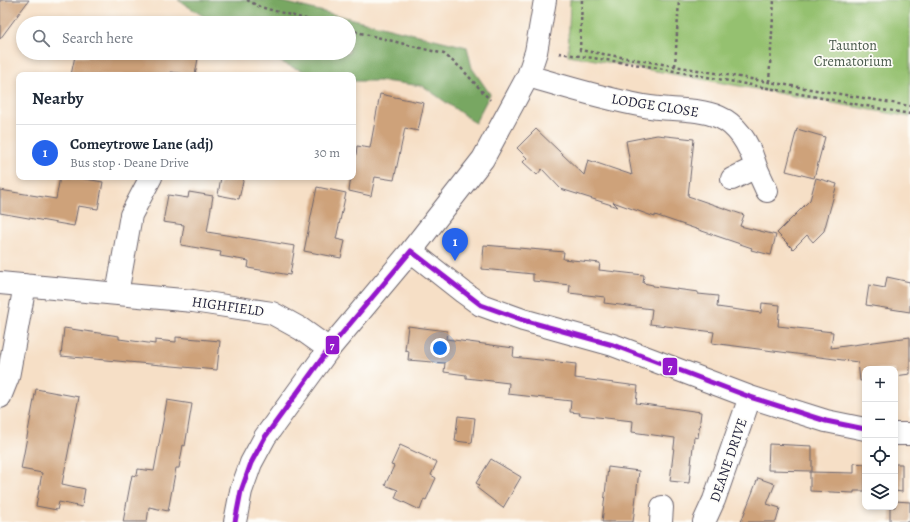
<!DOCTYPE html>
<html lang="en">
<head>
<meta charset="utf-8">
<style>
  :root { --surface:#fff; --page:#f6f6f7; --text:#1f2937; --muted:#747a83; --line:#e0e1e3; --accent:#2563eb }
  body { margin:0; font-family:Alegreya,serif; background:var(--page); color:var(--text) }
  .controls { position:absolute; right:12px; bottom:12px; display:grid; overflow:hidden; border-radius:8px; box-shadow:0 2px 6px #0003 }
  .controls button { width:36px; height:36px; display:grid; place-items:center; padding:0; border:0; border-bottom:1px solid var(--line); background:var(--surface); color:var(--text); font:20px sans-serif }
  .you { position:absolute; left:440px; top:348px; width:14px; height:14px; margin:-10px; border:3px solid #fff; border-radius:50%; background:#1a73e8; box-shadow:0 0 0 6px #1a73e833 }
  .badge { display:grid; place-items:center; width:26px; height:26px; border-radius:50%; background:var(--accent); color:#fff; font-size:13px; font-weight:700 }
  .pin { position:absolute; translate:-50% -33px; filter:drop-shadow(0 1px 2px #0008) }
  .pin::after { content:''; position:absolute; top:21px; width:14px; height:12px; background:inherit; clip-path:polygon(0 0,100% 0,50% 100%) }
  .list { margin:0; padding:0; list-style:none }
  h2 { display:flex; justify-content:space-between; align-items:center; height:52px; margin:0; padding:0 16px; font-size:17px }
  h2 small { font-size:13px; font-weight:400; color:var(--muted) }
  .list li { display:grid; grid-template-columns:26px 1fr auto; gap:12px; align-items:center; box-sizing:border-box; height:56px; padding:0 16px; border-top:1px solid var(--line) }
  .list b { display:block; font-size:15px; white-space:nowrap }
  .list p { margin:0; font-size:13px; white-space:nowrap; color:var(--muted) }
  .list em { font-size:13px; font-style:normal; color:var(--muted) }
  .icon { flex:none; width:22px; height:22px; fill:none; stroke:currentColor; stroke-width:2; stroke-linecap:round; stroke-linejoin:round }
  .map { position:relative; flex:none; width:910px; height:522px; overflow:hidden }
  .search { position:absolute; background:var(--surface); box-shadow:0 2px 6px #0003; left:16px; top:16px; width:340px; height:44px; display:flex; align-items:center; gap:10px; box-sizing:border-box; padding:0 14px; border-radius:22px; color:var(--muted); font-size:15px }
  .panel { position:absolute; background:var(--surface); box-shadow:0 2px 6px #0003; left:16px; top:72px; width:340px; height:108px; border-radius:8px }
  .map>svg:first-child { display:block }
</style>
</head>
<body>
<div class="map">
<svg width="910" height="522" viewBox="0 0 910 522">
  <rect width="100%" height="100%" fill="#fdfcf7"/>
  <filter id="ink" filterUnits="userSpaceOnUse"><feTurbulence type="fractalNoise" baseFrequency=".025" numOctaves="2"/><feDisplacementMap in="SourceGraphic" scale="8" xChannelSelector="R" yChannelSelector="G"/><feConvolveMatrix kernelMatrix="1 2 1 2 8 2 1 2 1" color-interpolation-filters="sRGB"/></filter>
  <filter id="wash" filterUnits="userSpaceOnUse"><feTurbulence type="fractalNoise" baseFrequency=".012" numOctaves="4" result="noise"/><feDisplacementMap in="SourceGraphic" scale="16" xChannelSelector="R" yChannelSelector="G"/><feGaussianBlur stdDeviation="0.9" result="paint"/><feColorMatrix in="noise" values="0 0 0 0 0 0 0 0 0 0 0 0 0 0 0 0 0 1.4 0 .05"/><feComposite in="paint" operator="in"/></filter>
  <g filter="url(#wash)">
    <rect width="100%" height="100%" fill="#f6dfc6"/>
    <!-- green -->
    <path fill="#95c16f" stroke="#5c7255" d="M 570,0 L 910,0 L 910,117 L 568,55 Z"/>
    <!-- forest -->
    <path fill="#78a762" stroke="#4d644e" d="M 178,0 L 275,0 L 467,47 L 472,68 L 490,94 L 475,123 L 423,86 L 383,81 L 353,81 L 353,75 L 315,75 L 292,67 L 261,53 L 349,53 L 349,23 L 214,23 Z"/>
    <g id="blocks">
      <!-- building -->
      <path fill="#cea27a" d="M 0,0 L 29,0 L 0,39 Z
        M 88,53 L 199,53 L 195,75 L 170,72 L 169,75 L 71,75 L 75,56 L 87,58 Z
        M 380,94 L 424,103 L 418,131 L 405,128 L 394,180 L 375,177 L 371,196 L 349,191 L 351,177 L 353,177 L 357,146 L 370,148 Z
        M 536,129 L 584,175 L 588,160 L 632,175 L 626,141 L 657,135 L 694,139 L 688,196 L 744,215 L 740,226 L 776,235 L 771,255 L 751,250 L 752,248 L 655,215 L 655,217 L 613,202 L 618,207 L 561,189 L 542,169 L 537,175 L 523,162 L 527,158 L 517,148 Z
        M 797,129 L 825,137 L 814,178 L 786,171 Z
        M 60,177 L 74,177 L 103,182 L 98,209 L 78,206 L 74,226 L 0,213 L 0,190 L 56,199 Z
        M 221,177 L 244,177 L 239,199 L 218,195 Z
        M 816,178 L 837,184 L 824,231 L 813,242 L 807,235 L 793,249 L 777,233 L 810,200 Z
        M 317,187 L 346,193 L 336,239 L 345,241 L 341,258 L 304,251 Z
        M 189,192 L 213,196 L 207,232 L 295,246 L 290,275 L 248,268 L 249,261 L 220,256 L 221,252 L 181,245 L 184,225 L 163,222 L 168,195 L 188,198 Z
        M 484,245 L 564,252 L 563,259 L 600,263 L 599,270 L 644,275 L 643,283 L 653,285 L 653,286 L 698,292 L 698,294 L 718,296 L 717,307 L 761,313 L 762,303 L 780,305 L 778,326 L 833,332 L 831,348 L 910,337 L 910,374 L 895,376 L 895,369 L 865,369 L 865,380 L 860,381 L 858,362 L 712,343 L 714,332 L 650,324 L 652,309 L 604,303 L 605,297 L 569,293 L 570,285 L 533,281 L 533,274 L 482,269 Z
        M 887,277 L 910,282 L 910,312 L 866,305 L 869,285 L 885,288 Z
        M 408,326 L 447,331 L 446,339 L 514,348 L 513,357 L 576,364 L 575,378 L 638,386 L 636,403 L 701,412 L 698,438 L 694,437 L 689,483 L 670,481 L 675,438 L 632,432 L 633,421 L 579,415 L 580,413 L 570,412 L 571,401 L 508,394 L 509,383 L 466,378 L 466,375 L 444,372 L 445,363 L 408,360 L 409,351 L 405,350 Z
        M 64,328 L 119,336 L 119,339 L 155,344 L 155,340 L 176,342 L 176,337 L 220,341 L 217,370 L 61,356 Z
        M 36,389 L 79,397 L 62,484 L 85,489 L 82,507 L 59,502 L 57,510 L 36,506 L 42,473 L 21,469 Z
        M 167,400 L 192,404 L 185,446 L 183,445 L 179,468 L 176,468 L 168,511 L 149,507 L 147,522 L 123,522 L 132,475 L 137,476 L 138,469 L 154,471 Z
        M 458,416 L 475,418 L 472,443 L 455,441 Z
        M 769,444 L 812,446 L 812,471 L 768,470 Z
        M 400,445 L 437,462 L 431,475 L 436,478 L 426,500 L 424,499 L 420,510 L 395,498 L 398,490 L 385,485 L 394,466 L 391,465 Z
        M 491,459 L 521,477 L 503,508 L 477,488 L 479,485 L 476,483 Z
        M 854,463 L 865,464 L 865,491 L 854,491 L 854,493 L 810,491 L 810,472 L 854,473 Z
        M 895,464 L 902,464 L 902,492 L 895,491 Z
        M 608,467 L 639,471 L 633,522 L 602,522 Z
        M 758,478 L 775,484 L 767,504 L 780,508 L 776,522 L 741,522 Z
        M 895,501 L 910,502 L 910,522 L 890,522 L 890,507 L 895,507 Z"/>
    </g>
  </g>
  <g filter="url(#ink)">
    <use href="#blocks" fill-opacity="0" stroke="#6c646c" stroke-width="1"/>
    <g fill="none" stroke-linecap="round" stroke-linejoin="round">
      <defs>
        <path id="minor" d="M 528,76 C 566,87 604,99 644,106 C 668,111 696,107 719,117 C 740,126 750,147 756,167 L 732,179
          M 756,167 L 767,191
          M 411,251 L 463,292 L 481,305 L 523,320 L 613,345 L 750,397 L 826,421 L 865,429
          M 0,283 L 193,301 L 272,313 L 301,329 L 329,349
          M 117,294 L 131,215 L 151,177
          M 0,397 L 8,377 L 25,285
          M 895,434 L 910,434
          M 235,522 L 241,491 L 251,463 L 265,437 L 329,349 L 411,251 L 483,159 L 528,76 L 536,52 L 545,0
          M 661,522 L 662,507
          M 704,522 L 714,500 L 750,397"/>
      </defs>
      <!-- minor casing -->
      <use href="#minor" stroke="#6c646c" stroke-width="24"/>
      <!-- path -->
      <path stroke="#6c646c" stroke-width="2.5" stroke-dasharray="3 3" stroke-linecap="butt" d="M 247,0 L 260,7 L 321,23
        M 582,0 L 580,50 L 910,106
        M 349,30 L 444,54 L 461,68 L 490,100
        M 559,53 L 647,66 L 910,114
        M 675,66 L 679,0
        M 769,82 L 774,0"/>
      <!-- minor -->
      <use href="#minor" stroke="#fff" stroke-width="22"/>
      <defs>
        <path id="bus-1" d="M 235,522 L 241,491 L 251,463 L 265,437 L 329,349 L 411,251 L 481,305 L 523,320 L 613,345 L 750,397 L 826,421 L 865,429"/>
      </defs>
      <!-- bus-1 casing -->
      <use href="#bus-1" stroke="#fdfcf7" stroke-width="8"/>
      <!-- bus-1 -->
      <use href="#bus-1" stroke="#9419cc" stroke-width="5"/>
    </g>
  </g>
  <g text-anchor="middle" stroke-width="3.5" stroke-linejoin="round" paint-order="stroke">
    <!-- park labels -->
    <g font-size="14" fill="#4a5a4d" stroke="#fdfcf7">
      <text x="853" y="50">Taunton<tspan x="853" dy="16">Crematorium</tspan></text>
    </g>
    <!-- street labels -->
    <g font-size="14" fill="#22223b" stroke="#fdfcf7">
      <text transform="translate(655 105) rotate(9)" y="5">LODGE CLOSE</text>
      <text transform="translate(228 306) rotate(8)" y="5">HIGHFIELD</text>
      <text transform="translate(728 460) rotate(-71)" y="5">DEANE DRIVE</text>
    </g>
  </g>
  <g stroke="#fdfcf7" stroke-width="1.5">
    <rect x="325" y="335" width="15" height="20" rx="4" fill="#9419cc"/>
    <rect x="662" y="357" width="16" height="19" rx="4" fill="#9419cc"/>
  </g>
  <g font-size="11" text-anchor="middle" font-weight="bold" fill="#fff">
    <text x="332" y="349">7</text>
    <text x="670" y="371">7</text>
  </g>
</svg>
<div class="controls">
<button>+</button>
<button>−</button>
<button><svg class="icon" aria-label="locate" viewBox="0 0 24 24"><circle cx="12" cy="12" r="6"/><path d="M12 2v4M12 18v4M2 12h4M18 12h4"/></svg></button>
<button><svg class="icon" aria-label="layers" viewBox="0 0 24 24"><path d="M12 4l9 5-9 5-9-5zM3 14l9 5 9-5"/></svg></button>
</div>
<div class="you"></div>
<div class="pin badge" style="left:455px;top:261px">1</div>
<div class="search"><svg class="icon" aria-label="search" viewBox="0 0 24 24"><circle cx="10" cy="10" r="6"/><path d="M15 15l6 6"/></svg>Search here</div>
<section class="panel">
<h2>Nearby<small></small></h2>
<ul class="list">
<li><span class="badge">1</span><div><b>Comeytrowe Lane (adj)</b><p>Bus stop · Deane Drive</p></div><em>30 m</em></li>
</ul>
</section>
</div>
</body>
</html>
